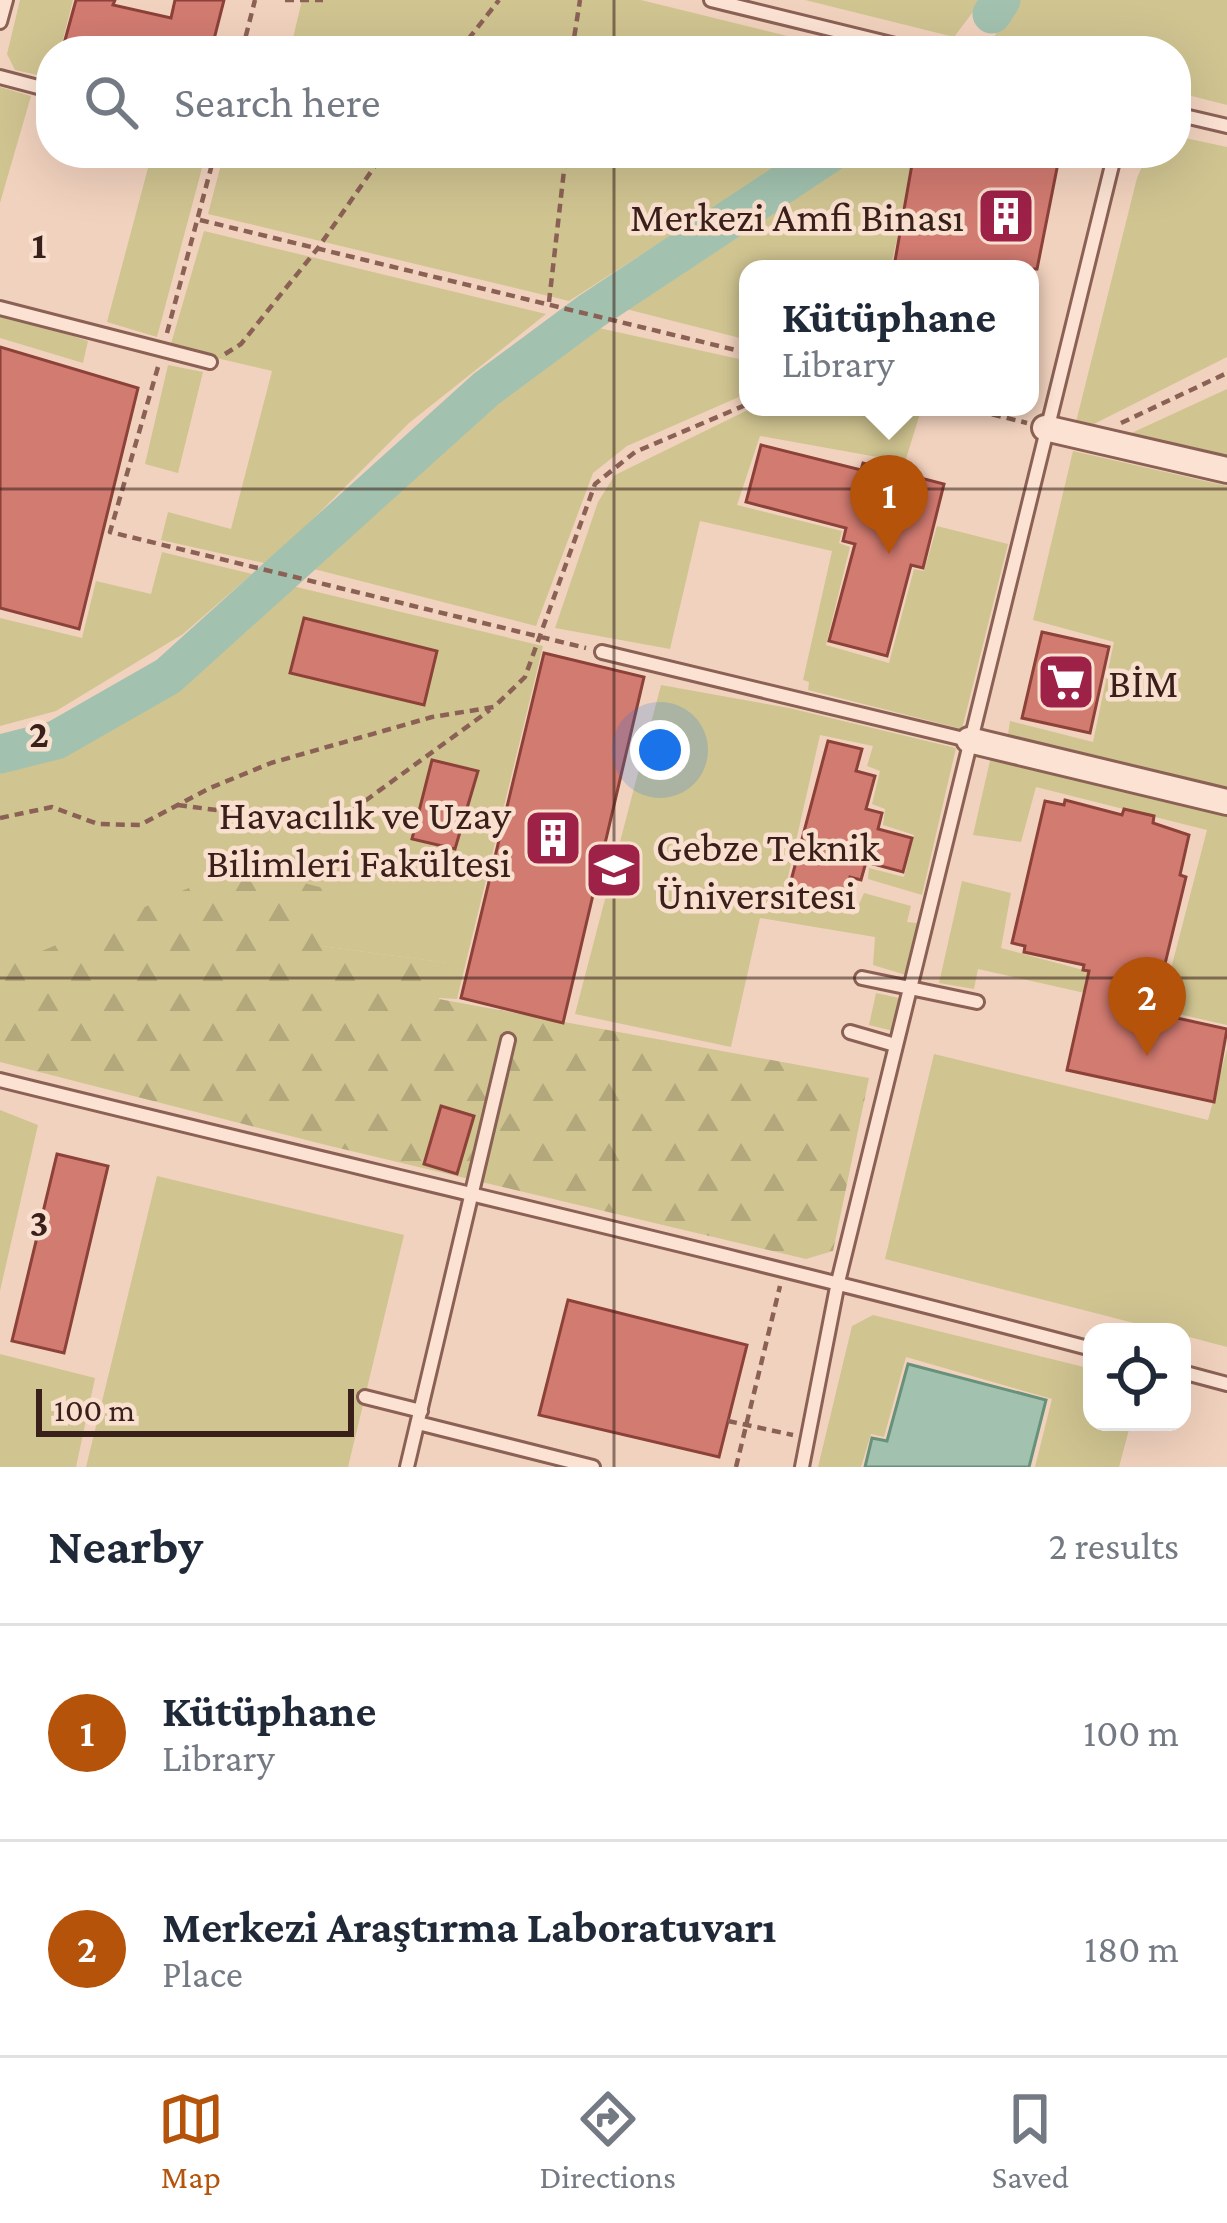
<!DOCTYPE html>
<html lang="en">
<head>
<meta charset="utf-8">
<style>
  :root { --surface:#fff; --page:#f2f2f3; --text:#1f2937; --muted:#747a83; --line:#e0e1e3; --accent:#b45309 }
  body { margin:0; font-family:"Crimson Pro",serif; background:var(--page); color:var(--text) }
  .controls { position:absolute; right:36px; bottom:36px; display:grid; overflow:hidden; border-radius:24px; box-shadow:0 12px 48px #0002 }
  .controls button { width:108px; height:108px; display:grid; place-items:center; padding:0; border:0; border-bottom:3px solid var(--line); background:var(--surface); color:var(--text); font:60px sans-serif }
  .scale { position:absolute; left:36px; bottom:30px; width:318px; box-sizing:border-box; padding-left:12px; border:6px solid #39201b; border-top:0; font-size:33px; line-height:42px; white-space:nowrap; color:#39201b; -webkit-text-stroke:9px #f8dfce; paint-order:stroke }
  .you { position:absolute; left:660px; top:750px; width:42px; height:42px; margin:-30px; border:9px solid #fff; border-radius:50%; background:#1a73e8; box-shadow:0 0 0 18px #1a73e833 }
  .badge { display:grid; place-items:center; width:78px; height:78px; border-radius:50%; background:var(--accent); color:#fff; font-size:39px; font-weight:700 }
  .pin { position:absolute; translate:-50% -99px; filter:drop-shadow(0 3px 6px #0008) }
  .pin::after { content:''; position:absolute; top:63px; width:42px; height:36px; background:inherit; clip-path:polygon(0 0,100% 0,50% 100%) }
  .popup { position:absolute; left:739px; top:260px; width:300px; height:156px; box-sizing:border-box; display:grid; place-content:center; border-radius:24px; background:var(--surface); filter:drop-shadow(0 3px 9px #0005); font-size:39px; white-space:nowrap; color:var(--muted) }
  .popup b { font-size:45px; color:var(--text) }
  .popup::after { content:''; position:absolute; left:50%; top:100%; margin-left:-24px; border:24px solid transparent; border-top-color:var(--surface) }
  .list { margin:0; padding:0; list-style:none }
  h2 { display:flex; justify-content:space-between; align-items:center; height:156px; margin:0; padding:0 48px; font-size:51px }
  h2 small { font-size:39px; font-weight:400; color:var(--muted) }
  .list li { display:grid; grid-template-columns:78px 1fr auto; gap:36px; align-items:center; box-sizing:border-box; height:216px; padding:0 48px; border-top:3px solid var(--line) }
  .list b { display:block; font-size:45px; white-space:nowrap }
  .list p { margin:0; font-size:39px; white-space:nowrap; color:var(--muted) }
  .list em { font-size:39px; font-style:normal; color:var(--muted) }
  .icon { flex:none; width:66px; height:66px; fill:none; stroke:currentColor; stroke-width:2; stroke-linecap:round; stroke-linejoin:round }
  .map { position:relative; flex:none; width:1227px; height:1467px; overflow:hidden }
  .search { position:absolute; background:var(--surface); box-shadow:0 12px 48px #0002; left:36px; right:36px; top:36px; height:132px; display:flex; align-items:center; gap:30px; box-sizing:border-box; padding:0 42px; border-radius:48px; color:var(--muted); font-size:45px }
  .sheet { height:588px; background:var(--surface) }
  nav { display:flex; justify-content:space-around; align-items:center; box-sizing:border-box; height:168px; border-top:3px solid var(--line); background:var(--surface); font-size:33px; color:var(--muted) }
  nav a { display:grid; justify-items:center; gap:6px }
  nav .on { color:var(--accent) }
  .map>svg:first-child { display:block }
</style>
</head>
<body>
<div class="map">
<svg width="1227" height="1467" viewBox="0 0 1227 1467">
  <defs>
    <pattern id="forest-firs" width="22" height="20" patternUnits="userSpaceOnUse" patternTransform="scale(3)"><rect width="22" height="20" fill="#d0c491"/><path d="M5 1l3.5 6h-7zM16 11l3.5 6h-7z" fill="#b3a87c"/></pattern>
  </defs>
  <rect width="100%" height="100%" fill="#f1d2be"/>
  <!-- grass -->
  <path fill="#d0c491" d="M 20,0 L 73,0 L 60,51 L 51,51 L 51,78 L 15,70 L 7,54 Z
    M 302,0 L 641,0 L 848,51 L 290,51 Z
    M 805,0 L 982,0 L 954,37 Z
    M 1018,0 L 1227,0 L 1227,105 L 1176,92 L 1176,51 L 1009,51 L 988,46 Z
    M 0,87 L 31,96 L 0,203 Z
    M 1176,136 L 1227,147 L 1227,357 L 1090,426 L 1075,426 L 1137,178 L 1148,153 L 1176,153 Z
    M 152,153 L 206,153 L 157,337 L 107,322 Z
    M 224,153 L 800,153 L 569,301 L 208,214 Z
    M 857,153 L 917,153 L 890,269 L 748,269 L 748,340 L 622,308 Z
    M 204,231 L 546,314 L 409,423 L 268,564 L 161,540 L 168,512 L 231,529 L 272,371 L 170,347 Z
    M 0,313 L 88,341 L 83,363 L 0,338 Z
    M 590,326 L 748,361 L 748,393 L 627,446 L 593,473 L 536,626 L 310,568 L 492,399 Z
    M 168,365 L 203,372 L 178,473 L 145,464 Z
    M 1227,389 L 1227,461 L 1125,436 Z
    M 754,407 L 922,407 L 905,462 L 760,436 L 737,505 L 842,531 L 839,543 L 850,547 L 826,645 L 889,663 L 914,569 L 924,571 L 937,526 L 1008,544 L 962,729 L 808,690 L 809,682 L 803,680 L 832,551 L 700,521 L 670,649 L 555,628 L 598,502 L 615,475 Z
    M 1073,451 L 1227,486 L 1227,792 L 1007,741 L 1010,721 L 1093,742 L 1114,642 L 1033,620 Z
    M 162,552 L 252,574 L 183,634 L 56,711 L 0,726 L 0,618 L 82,638 L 96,581 L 151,594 Z
    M 288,585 L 543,646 L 457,999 L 438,998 L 448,963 L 321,946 L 0,969 L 0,769 L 66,749 L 183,675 Z
    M 661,685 L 789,708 L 956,748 L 922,895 L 868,879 L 869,868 L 904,877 L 914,835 L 883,825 L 885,809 L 872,804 L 880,771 L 867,766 L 873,746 L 820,735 L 783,899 L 854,915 L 864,893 L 911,906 L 907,922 L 917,923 L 906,975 L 873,965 L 875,937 L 760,918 L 731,1047 L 575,1014 Z
    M 992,752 L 1227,812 L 1227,1025 L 978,969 L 974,989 L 939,983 L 962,881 L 1011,893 L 1001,948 L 1165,992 L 1207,830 L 1036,787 L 1021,842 L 973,835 Z
    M 876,993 L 899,998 L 893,1031 L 869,1025 Z
    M 1227,1049 L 1227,1347 L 1182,1335 L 1182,1332 L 1169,1332 L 885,1259 L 934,1054 L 1208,1120 Z
    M 0,1110 L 38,1125 L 0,1291 Z
    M 157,1176 L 404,1235 L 348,1467 L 86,1467 Z
    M 873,1315 L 1092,1369 L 1092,1422 L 1131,1422 L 1119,1467 L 1035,1467 L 1052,1399 L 906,1357 L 884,1437 L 871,1434 L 861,1467 L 818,1467 L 852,1326 Z
    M 0,1354 L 95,1378 L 76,1467 L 0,1467 Z"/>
  <!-- forest -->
  <path fill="url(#forest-firs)" d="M 240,866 L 323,888 L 321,946 L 449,963 L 439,999 L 869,1078 L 833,1251 L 806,1259 L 326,1145 L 0,1062 L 0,969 Z"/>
  <!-- water -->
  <path fill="#a2c2af" stroke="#68917a" stroke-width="3" d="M 908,1364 L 1046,1400 L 1029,1467 L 865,1467 L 872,1438 L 887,1441 Z"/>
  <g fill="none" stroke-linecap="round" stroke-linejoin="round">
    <!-- river -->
    <path stroke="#a2c2af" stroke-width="39" d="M 992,14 L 1001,0
      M 0,754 L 56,740 L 168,676 L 486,389 L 590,312 L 830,153"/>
  </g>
  <!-- building -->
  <path fill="#d27b71" stroke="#8c4139" stroke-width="3" d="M 76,0 L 115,0 L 113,5 L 171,18 L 175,0 L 224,0 L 211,51 L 62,51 Z
    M 914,153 L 1060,153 L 1037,269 L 937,269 L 895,261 Z
    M 0,347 L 138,388 L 79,629 L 0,608 Z
    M 761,445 L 861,470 L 863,463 L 944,484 L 923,568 L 911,565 L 887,656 L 829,641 L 855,544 L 843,541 L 846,528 L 746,502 Z
    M 304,618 L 437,651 L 424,705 L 290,673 Z
    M 1042,632 L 1109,647 L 1090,733 L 1022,718 Z
    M 544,653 L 644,677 L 563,1023 L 461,998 Z
    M 828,741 L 862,749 L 856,771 L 875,776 L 866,809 L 882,813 L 878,829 L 912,838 L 903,872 L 866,862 L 861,880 L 850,877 L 842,906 L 788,892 Z
    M 432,760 L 478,771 L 455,849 L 412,839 Z
    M 1065,800 L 1122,815 L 1124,809 L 1154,816 L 1153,823 L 1189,835 L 1180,875 L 1186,877 L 1164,968 L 1157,967 L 1154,979 L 1143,977 L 1136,1009 L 1227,1029 L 1214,1102 L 1067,1070 L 1089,971 L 1083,970 L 1084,965 L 1024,952 L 1025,946 L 1012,943 L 1045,801 L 1064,805 Z
    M 441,1106 L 474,1116 L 457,1174 L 424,1164 Z
    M 57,1154 L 108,1166 L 64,1353 L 12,1341 Z
    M 568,1300 L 747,1345 L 719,1457 L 539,1415 Z"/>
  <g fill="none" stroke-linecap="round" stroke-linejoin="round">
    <defs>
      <path id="lane" d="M 711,0 L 920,51
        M 0,22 L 6,0
        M 0,77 L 38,87
        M 1176,114 L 1227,126
        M 0,308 L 210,362
        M 602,652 L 968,740
        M 862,978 L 977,1002
        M 850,1032 L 895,1045
        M 0,1080 C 364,1170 729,1253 1092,1349
        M 1182,1372 L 1227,1384
        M 365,1397 L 421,1411
        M 418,1423 L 593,1467
        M 407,1467 L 508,1040
        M 802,1467 L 838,1282 L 1115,153"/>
      <path id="street" d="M 1045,428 L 1227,470
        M 969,740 L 1227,802"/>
    </defs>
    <!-- lane casing -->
    <use href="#lane" stroke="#8b6155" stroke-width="18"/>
    <!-- street casing -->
    <use href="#street" stroke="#8b6155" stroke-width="30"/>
    <!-- path -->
    <path stroke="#8b6155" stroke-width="4.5" stroke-dasharray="9 6" stroke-linecap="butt" d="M 285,0 L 323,0
      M 933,40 L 977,51
      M 242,51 L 255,0
      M 459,51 L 499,0
      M 572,51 L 580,0
      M 200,220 L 748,353
      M 549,302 L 566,153
      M 167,333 L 215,153
      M 225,354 L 241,344 L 318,248 L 384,153
      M 158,367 L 110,532 L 586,648
      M 963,407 L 1027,423
      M 1121,423 L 1227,373
      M 178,805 L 322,824 L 343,817 L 490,710
      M 0,818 L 52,807 L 98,824 L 140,825 L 210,788 L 271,763 L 432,717 L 494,707 L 525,677 L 595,484 L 635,452 L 748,404
      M 728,1421 L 793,1435
      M 736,1467 L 780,1286"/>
    <!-- lane -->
    <use href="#lane" stroke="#fbe2d2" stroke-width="12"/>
    <!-- street -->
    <use href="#street" stroke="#fbe2d2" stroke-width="24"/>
  </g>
  <!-- grid -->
  <path fill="none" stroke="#39201b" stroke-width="3" stroke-opacity="0.55" d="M 614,0 L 614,51M 614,153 L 614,1467M 0,489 L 1227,489M 0,978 L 1227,978"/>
  <!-- icons -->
  <defs>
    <symbol id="building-square" viewBox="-11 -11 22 22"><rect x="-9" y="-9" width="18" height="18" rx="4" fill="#9e2148" stroke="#f8dfce"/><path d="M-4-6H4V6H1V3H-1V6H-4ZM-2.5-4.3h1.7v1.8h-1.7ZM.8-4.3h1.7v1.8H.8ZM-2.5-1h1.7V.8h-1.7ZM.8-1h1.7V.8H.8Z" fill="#fff"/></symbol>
    <symbol id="supermarket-square" viewBox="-11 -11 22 22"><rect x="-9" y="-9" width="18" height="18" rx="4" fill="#9e2148" stroke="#f8dfce"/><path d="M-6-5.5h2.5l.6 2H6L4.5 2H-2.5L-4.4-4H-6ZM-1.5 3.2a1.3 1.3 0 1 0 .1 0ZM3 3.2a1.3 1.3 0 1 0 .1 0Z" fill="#fff"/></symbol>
    <symbol id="university-square" viewBox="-11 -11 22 22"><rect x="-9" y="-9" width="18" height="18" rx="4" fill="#9e2148" stroke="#f8dfce"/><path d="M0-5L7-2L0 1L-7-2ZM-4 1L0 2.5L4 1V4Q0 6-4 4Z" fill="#fff"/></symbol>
  </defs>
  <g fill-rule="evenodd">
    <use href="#building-square" x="973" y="183" width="66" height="66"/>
    <use href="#supermarket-square" x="1033" y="649" width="66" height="66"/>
    <use href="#building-square" x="520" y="805" width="66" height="66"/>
    <use href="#university-square" x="581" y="837" width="66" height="66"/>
  </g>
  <g text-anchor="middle" stroke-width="9" stroke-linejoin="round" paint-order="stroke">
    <!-- poi labels -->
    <g font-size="42" fill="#39201b" stroke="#f8dfce" text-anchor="end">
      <text x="964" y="231">Merkezi Amfi Binası</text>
      <text x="1108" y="697" text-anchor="start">BİM</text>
      <text x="511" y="829">Havacılık ve Uzay<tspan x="511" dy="48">Bilimleri Fakültesi</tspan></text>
      <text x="656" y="861" text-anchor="start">Gebze Teknik<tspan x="656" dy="48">Üniversitesi</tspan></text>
    </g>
  </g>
  <g font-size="39" text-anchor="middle" font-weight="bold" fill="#39201b" stroke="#f8dfce" stroke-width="9" stroke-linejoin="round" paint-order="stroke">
    <text x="39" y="258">1</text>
    <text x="39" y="747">2</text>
    <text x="39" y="1236">3</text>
  </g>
</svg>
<div class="controls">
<button><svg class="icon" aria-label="locate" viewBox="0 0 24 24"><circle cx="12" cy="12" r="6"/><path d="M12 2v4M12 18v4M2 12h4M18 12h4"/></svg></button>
</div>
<div class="scale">100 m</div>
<div class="you"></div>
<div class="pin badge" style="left:889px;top:554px">1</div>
<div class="popup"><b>Kütüphane</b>Library</div>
<div class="pin badge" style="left:1147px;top:1056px">2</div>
<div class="search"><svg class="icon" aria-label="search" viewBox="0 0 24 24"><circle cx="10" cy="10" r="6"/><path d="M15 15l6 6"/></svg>Search here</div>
</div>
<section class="sheet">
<h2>Nearby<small>2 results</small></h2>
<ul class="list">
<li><span class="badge">1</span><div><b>Kütüphane</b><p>Library</p></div><em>100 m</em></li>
<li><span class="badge">2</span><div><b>Merkezi Araştırma Laboratuvarı</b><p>Place</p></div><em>180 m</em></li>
</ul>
</section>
<nav>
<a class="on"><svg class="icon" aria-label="map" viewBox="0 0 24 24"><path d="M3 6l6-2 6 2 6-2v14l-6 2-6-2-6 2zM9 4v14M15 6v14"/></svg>Map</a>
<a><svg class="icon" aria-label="directions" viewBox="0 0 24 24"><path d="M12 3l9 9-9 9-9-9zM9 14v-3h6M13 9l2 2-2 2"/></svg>Directions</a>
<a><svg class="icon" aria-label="saved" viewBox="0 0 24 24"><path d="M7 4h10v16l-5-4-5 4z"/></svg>Saved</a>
</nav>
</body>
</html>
